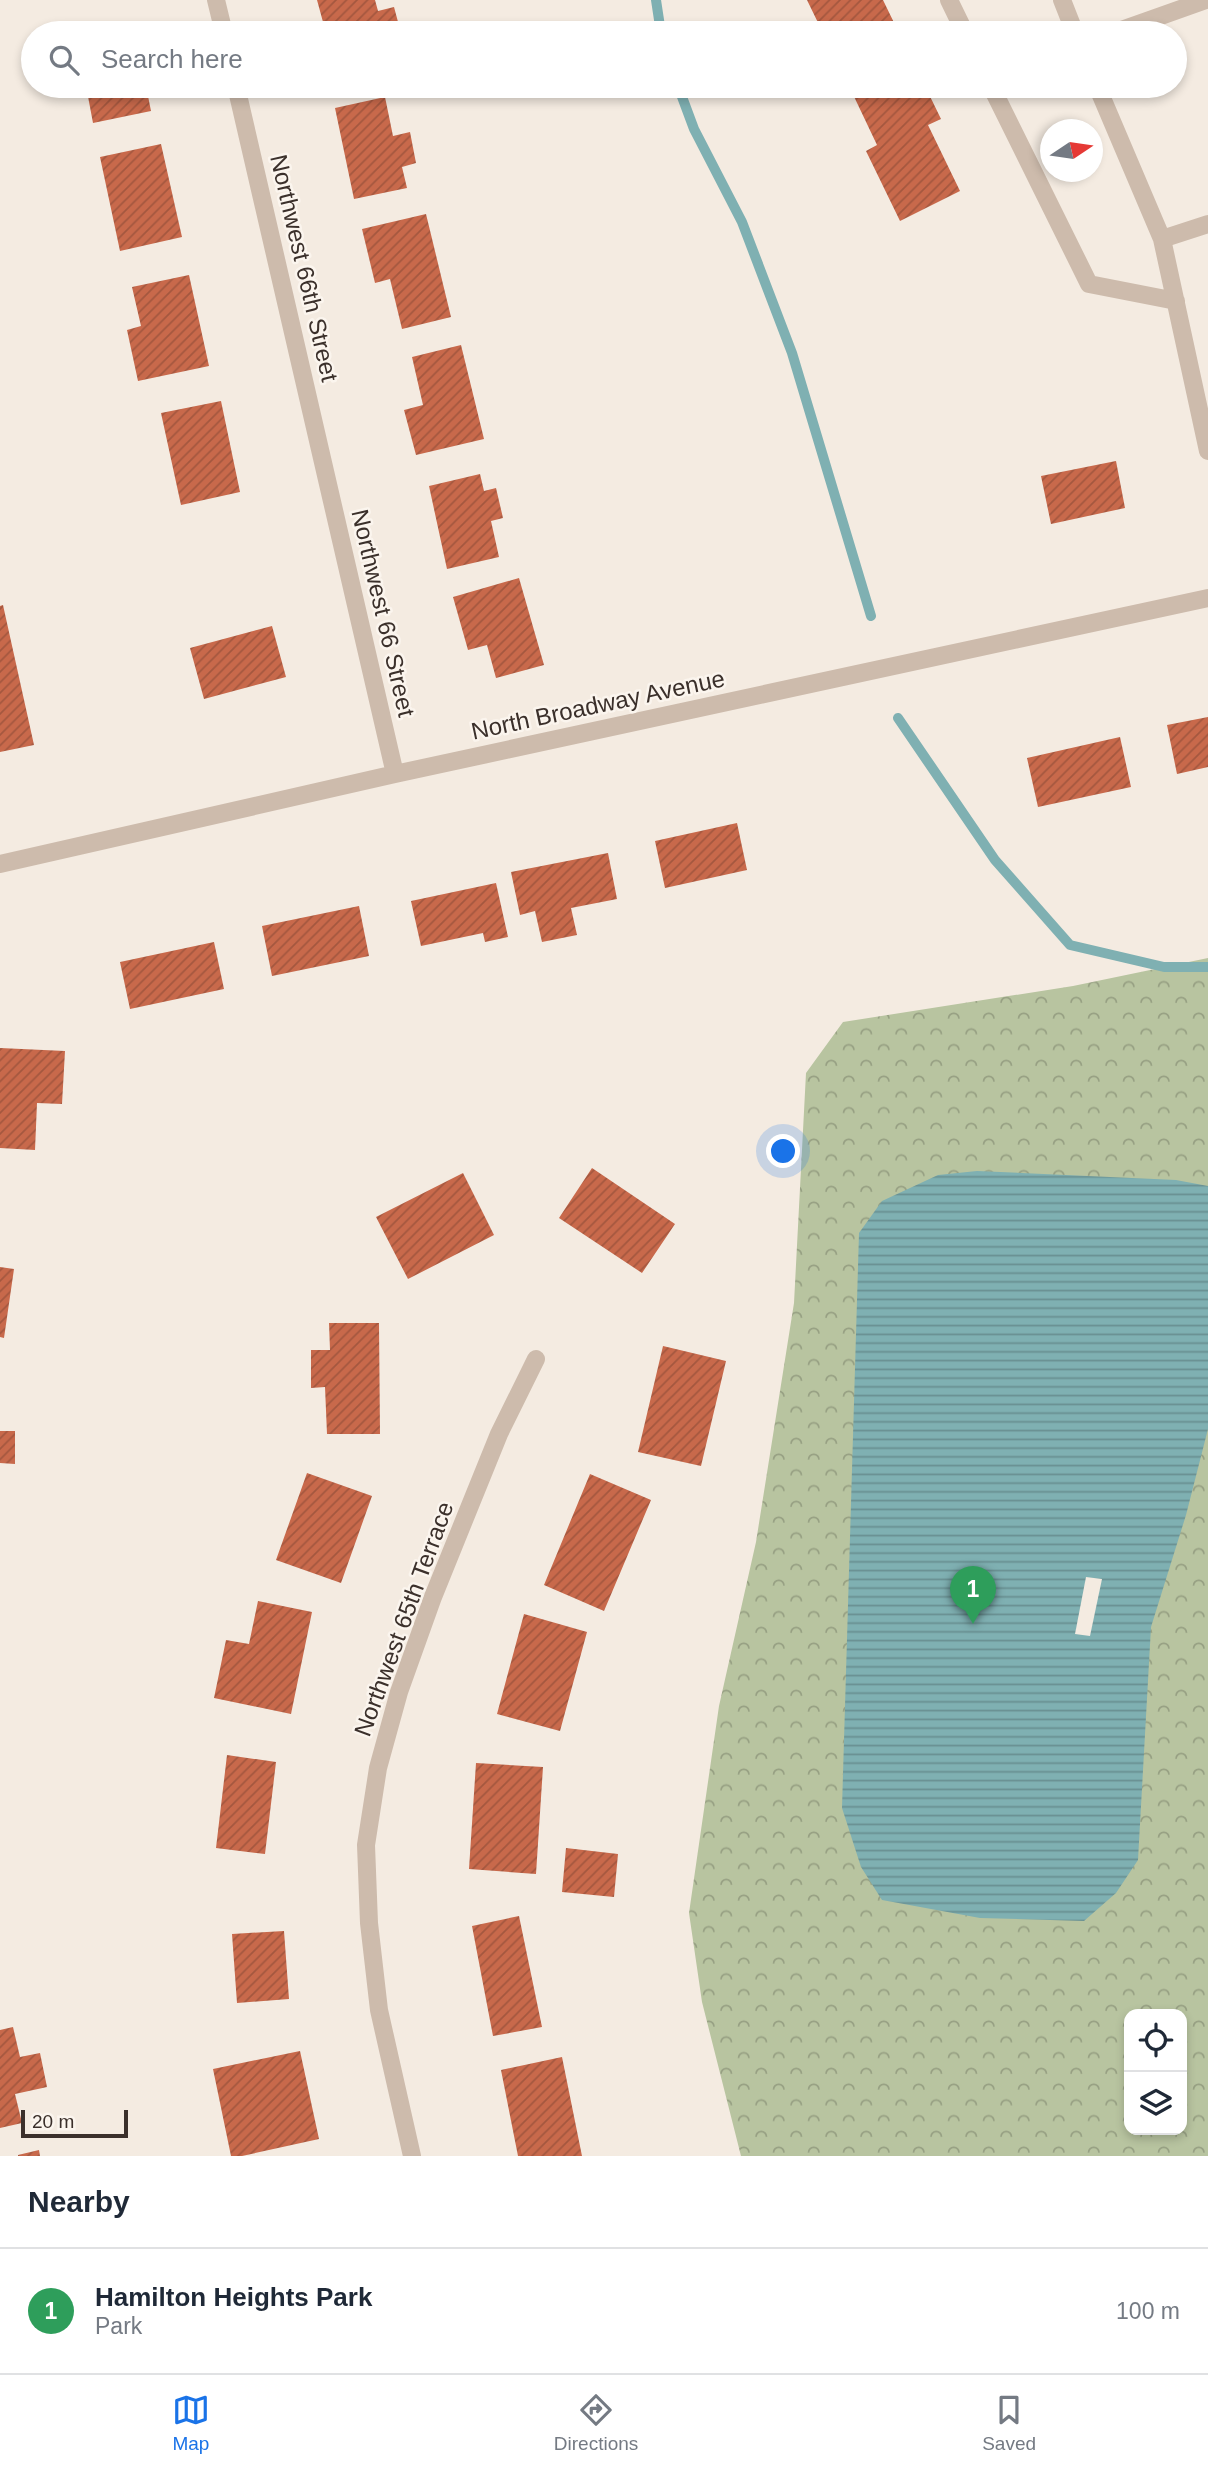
<!DOCTYPE html>
<html lang="en">
<head>
<meta charset="utf-8">
<style>
  :root { --surface:#fff; --page:#f6f6f7; --text:#1f2937; --muted:#747a83; --line:#e0e1e3; --accent:#1a73e8 }
  body { margin:0; font-family:Arial,sans-serif; background:var(--page); color:var(--text) }
  .controls { position:absolute; right:21px; bottom:21px; display:grid; overflow:hidden; border-radius:14px; box-shadow:0 4px 10px #0003 }
  .controls button { width:63px; height:63px; display:grid; place-items:center; padding:0; border:0; border-bottom:2px solid var(--line); background:var(--surface); color:var(--text); font:35px sans-serif }
  .compass { position:absolute; left:1040px; top:119px; width:63px; height:63px; border-radius:50%; background:var(--surface); box-shadow:0 4px 10px #0003; rotate:77deg }
  .scale { position:absolute; left:21px; bottom:18px; width:107px; box-sizing:border-box; padding-left:7px; border:4px solid #3b302b; border-top:0; font-size:19px; line-height:24px; white-space:nowrap; color:#3b302b; -webkit-text-stroke:5px #fbf5ee; paint-order:stroke }
  .you { position:absolute; left:784px; top:1152px; width:24px; height:24px; margin:-18px; border:5px solid #fff; border-radius:50%; background:#1a73e8; box-shadow:0 0 0 10px #1a73e833 }
  .badge { display:grid; place-items:center; width:46px; height:46px; border-radius:50%; background:var(--accent); color:#fff; font-size:23px; font-weight:700 }
  .pin { position:absolute; translate:-50% -58px; filter:drop-shadow(0 2px 4px #0008) }
  .pin::after { content:''; position:absolute; top:37px; width:24px; height:21px; background:inherit; clip-path:polygon(0 0,100% 0,50% 100%) }
  .list { margin:0; padding:0; list-style:none }
  h2 { display:flex; justify-content:space-between; align-items:center; height:91px; margin:0; padding:0 28px; font-size:30px }
  h2 small { font-size:23px; font-weight:400; color:var(--muted) }
  .list li { display:grid; grid-template-columns:46px 1fr auto; gap:21px; align-items:center; box-sizing:border-box; height:126px; padding:0 28px; border-top:2px solid var(--line) }
  .list b { display:block; font-size:26px; white-space:nowrap }
  .list p { margin:0; font-size:23px; white-space:nowrap; color:var(--muted) }
  .list em { font-size:23px; font-style:normal; color:var(--muted) }
  .icon { flex:none; width:38px; height:38px; fill:none; stroke:currentColor; stroke-width:2; stroke-linecap:round; stroke-linejoin:round }
  .map { position:relative; flex:none; width:1208px; height:2156px; overflow:hidden }
  .search { position:absolute; background:var(--surface); box-shadow:0 4px 10px #0003; left:21px; right:21px; top:21px; height:77px; display:flex; align-items:center; gap:18px; box-sizing:border-box; padding:0 24px; border-radius:38px; color:var(--muted); font-size:26px }
  .sheet { height:217px; background:var(--surface) }
  nav { display:flex; justify-content:space-around; align-items:center; box-sizing:border-box; height:98px; border-top:2px solid var(--line); background:var(--surface); font-size:19px; color:var(--muted) }
  nav a { display:grid; justify-items:center; gap:4px }
  nav .on { color:var(--accent) }
  .map>svg:first-child { display:block }
</style>
</head>
<body>
<div class="map">
<svg width="1208" height="2156" viewBox="0 0 1208 2156">
  <defs>
    <pattern id="forest-crowns" width="20" height="18" patternUnits="userSpaceOnUse" patternTransform="scale(1.75)"><rect width="20" height="18" fill="#b8c4a0"/><path d="M2 6a3 3 0 1 1 6 0M12 15a3 3 0 1 1 6 0" fill="none" stroke="#97a083"/></pattern>
    <pattern id="water-rules" width="6" height="5" patternUnits="userSpaceOnUse" patternTransform="scale(1.75)"><rect width="6" height="5" fill="#7fb0b2"/><path d="M0 2.5h6" fill="none" stroke="#699091"/></pattern>
    <pattern id="building-hatch" width="6" height="6" patternUnits="userSpaceOnUse" patternTransform="scale(1.75)"><rect width="6" height="6" fill="#c8694b"/><path d="M-1 1l2-2M0 6l6-6M5 7l2-2" fill="none" stroke="#a4573f"/></pattern>
  </defs>
  <rect width="100%" height="100%" fill="#f4ebe1"/>
  <!-- forest -->
  <path fill="url(#forest-crowns)" fill-rule="evenodd" d="M 1208,958 L 1208,2156 L 741,2156 L 702,2002 L 689,1913 L 719,1706 L 756,1542 L 794,1303 L 806,1073 L 843,1022 L 1073,986 ZM 1129,2014 L 1182,2014 L 1182,2130 L 1129,2130 Z"/>
  <!-- water -->
  <path fill="url(#water-rules)" d="M 977,1171 L 1176,1180 L 1208,1186 L 1208,1429 L 1186,1515 L 1151,1627 L 1138,1860 L 1116,1893 L 1084,1921 L 980,1918 L 882,1900 L 861,1867 L 842,1808 L 859,1233 L 882,1201 L 938,1175 Z"/>
  <!-- pier -->
  <path fill="#f4ebe1" d="M 1086,1577 L 1102,1579 L 1090,1636 L 1075,1634 Z"/>
  <g fill="none" stroke-linecap="round" stroke-linejoin="round">
    <!-- stream -->
    <path stroke="#7fb0b2" stroke-width="10" d="M 656,0 L 661,33
      M 678,86 L 694,129 L 742,222 L 792,353 L 871,616
      M 898,718 L 995,860 L 1070,945 L 1164,967 L 1208,967"/>
  </g>
  <!-- building -->
  <path fill="url(#building-hatch)" d="M 317,0 L 375,0 L 378,11 L 394,7 L 401,33 L 326,33 Z
    M 807,0 L 883,0 L 899,33 L 823,33 Z
    M 133,22 L 135,33 L 82,33 L 82,32 Z
    M 86,86 L 146,86 L 151,111 L 93,123 Z
    M 849,86 L 925,86 L 941,119 L 928,125 L 960,191 L 900,221 L 866,151 L 877,145 Z
    M 385,97 L 393,136 L 410,132 L 416,163 L 402,167 L 407,188 L 354,199 L 335,108 Z
    M 161,144 L 182,237 L 120,251 L 100,157 Z
    M 426,214 L 451,317 L 402,329 L 390,279 L 375,283 L 362,229 Z
    M 189,275 L 209,366 L 138,381 L 127,330 L 141,326 L 132,287 Z
    M 461,345 L 484,439 L 416,455 L 404,410 L 423,405 L 412,357 Z
    M 221,401 L 240,492 L 181,505 L 161,413 Z
    M 1116,461 L 1125,508 L 1051,524 L 1041,476 Z
    M 480,474 L 484,491 L 496,488 L 503,518 L 491,521 L 499,557 L 447,569 L 429,486 Z
    M 519,578 L 544,665 L 496,678 L 487,645 L 468,650 L 453,597 Z
    M 3,605 L 34,745 L 0,752 L 0,606 Z
    M 272,626 L 286,677 L 204,699 L 190,648 Z
    M 1208,717 L 1208,767 L 1177,774 L 1167,725 Z
    M 1120,737 L 1131,787 L 1038,807 L 1027,758 Z
    M 737,823 L 747,870 L 665,888 L 655,841 Z
    M 608,853 L 617,899 L 571,908 L 577,935 L 542,942 L 535,911 L 520,915 L 511,872 Z
    M 496,883 L 508,937 L 485,942 L 483,933 L 421,946 L 411,901 Z
    M 359,906 L 369,956 L 272,976 L 262,926 Z
    M 214,942 L 224,989 L 130,1009 L 120,962 Z
    M 0,1048 L 65,1051 L 62,1104 L 37,1103 L 35,1150 L 0,1148 Z
    M 592,1168 L 675,1224 L 642,1273 L 559,1218 Z
    M 463,1173 L 494,1235 L 408,1279 L 376,1217 Z
    M 0,1267 L 14,1269 L 4,1338 L 0,1337 Z
    M 329,1323 L 379,1323 L 380,1434 L 327,1434 L 325,1387 L 311,1388 L 311,1350 L 330,1350 Z
    M 663,1346 L 726,1361 L 701,1466 L 638,1452 Z
    M 0,1431 L 15,1431 L 15,1464 L 0,1463 Z
    M 307,1473 L 372,1496 L 341,1583 L 276,1560 Z
    M 590,1474 L 651,1500 L 604,1611 L 544,1585 Z
    M 258,1601 L 312,1612 L 291,1714 L 214,1698 L 226,1640 L 249,1644 Z
    M 524,1614 L 587,1632 L 560,1731 L 497,1714 Z
    M 227,1755 L 276,1762 L 265,1854 L 216,1848 Z
    M 476,1763 L 543,1767 L 536,1874 L 469,1869 Z
    M 566,1848 L 618,1854 L 614,1897 L 562,1892 Z
    M 519,1916 L 542,2027 L 493,2036 L 472,1926 Z
    M 284,1931 L 289,1999 L 237,2003 L 232,1934 Z
    M 13,2027 L 20,2057 L 40,2053 L 47,2087 L 15,2094 L 22,2123 L 0,2128 L 0,2030 Z
    M 300,2051 L 319,2139 L 242,2156 L 231,2156 L 213,2069 Z
    M 562,2057 L 582,2156 L 518,2156 L 501,2070 Z
    M 39,2150 L 40,2156 L 18,2156 L 18,2155 Z"/>
  <g fill="none" stroke-linecap="round" stroke-linejoin="round">
    <!-- minor -->
    <path stroke="#cdbbac" stroke-width="18" d="M 216,0 L 224,33
      M 949,0 L 965,33
      M 1062,0 L 1075,33
      M 1113,33 L 1206,0
      M 236,86 L 395,774
      M 991,86 L 1089,284 L 1176,301
      M 1097,86 L 1162,239 L 1208,451
      M 1162,239 L 1208,224
      M 0,864 L 395,774 L 1208,598
      M 412,2156 L 379,2010 L 369,1923 L 366,1845 L 378,1768 L 399,1692 L 433,1597 L 499,1434 L 536,1359"/>
  </g>
  <g text-anchor="middle" stroke-width="5" stroke-linejoin="round" paint-order="stroke">
    <!-- street labels -->
    <g font-size="24" fill="#3b302b" stroke="#fbf5ee">
      <text transform="translate(304 268) rotate(77)" y="8">Northwest 66th Street</text>
      <text transform="translate(383 613) rotate(77)" y="8">Northwest 66 Street</text>
      <text transform="translate(598 705) rotate(-12)" y="8">North Broadway Avenue</text>
      <text transform="translate(404 1619) rotate(-70)" y="8">Northwest 65th Terrace</text>
    </g>
  </g>
</svg>
<div class="controls">
<button><svg class="icon" aria-label="locate" viewBox="0 0 24 24"><circle cx="12" cy="12" r="6"/><path d="M12 2v4M12 18v4M2 12h4M18 12h4"/></svg></button>
<button><svg class="icon" aria-label="layers" viewBox="0 0 24 24"><path d="M12 4l9 5-9 5-9-5zM3 14l9 5 9-5"/></svg></button>
</div>
<svg class="compass" viewBox="-18 -18 36 36"><path d="M0-13l5 13h-10z" fill="#e53935"/><path d="M0 13l5-13h-10z" fill="#747a83"/></svg>
<div class="scale">20 m</div>
<div class="you"></div>
<div class="pin badge" style="left:973px;top:1624px;background:#2e9e5b">1</div>
<div class="search"><svg class="icon" aria-label="search" viewBox="0 0 24 24"><circle cx="10" cy="10" r="6"/><path d="M15 15l6 6"/></svg>Search here</div>
</div>
<section class="sheet">
<h2>Nearby<small></small></h2>
<ul class="list">
<li><span class="badge" style="background:#2e9e5b">1</span><div><b>Hamilton Heights Park</b><p>Park</p></div><em>100 m</em></li>
</ul>
</section>
<nav>
<a class="on"><svg class="icon" aria-label="map" viewBox="0 0 24 24"><path d="M3 6l6-2 6 2 6-2v14l-6 2-6-2-6 2zM9 4v14M15 6v14"/></svg>Map</a>
<a><svg class="icon" aria-label="directions" viewBox="0 0 24 24"><path d="M12 3l9 9-9 9-9-9zM9 14v-3h6M13 9l2 2-2 2"/></svg>Directions</a>
<a><svg class="icon" aria-label="saved" viewBox="0 0 24 24"><path d="M7 4h10v16l-5-4-5 4z"/></svg>Saved</a>
</nav>
</body>
</html>
